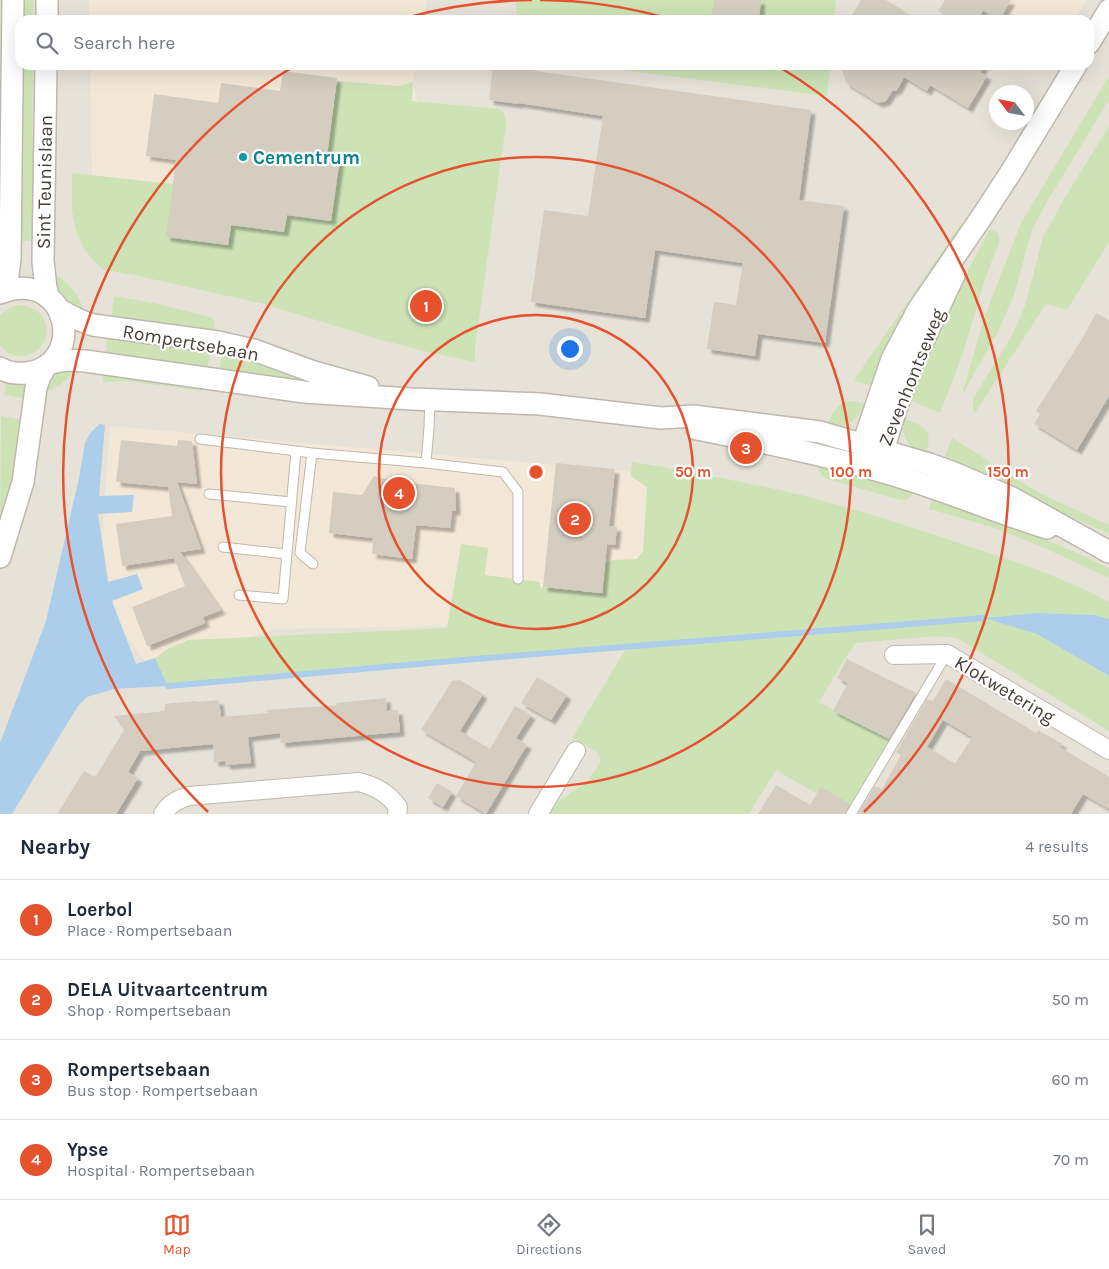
<!DOCTYPE html>
<html lang="en">
<head>
<meta charset="utf-8">
<style>
  :root { --surface:#fff; --page:#f2f2f3; --text:#1f2937; --muted:#747a83; --line:#e0e1e3; --accent:#e6512e }
  body { margin:0; font-family:Karla,sans-serif; background:var(--page); color:var(--text) }
  .compass { position:absolute; left:989px; top:85px; width:45px; height:45px; border-radius:50%; background:var(--surface); box-shadow:0 5px 20px #0002; rotate:302deg }
  .you { position:absolute; left:569px; top:348px; width:18px; height:18px; margin:-12px; border:4px solid #fff; border-radius:50%; background:#1a73e8; box-shadow:0 0 0 8px #1a73e833 }
  .badge { display:grid; place-items:center; width:32px; height:32px; border-radius:50%; background:var(--accent); color:#fff; font-size:16px; font-weight:700 }
  .pin { position:absolute; translate:-50% -50%; border:2px solid #fff; box-shadow:0 1px 5px #0006 }
  .list { margin:0; padding:0; list-style:none }
  h2 { display:flex; justify-content:space-between; align-items:center; height:65px; margin:0; padding:0 20px; font-size:21px }
  h2 small { font-size:16px; font-weight:400; color:var(--muted) }
  .list li { display:grid; grid-template-columns:32px 1fr auto; gap:15px; align-items:center; box-sizing:border-box; height:80px; padding:0 20px; border-top:1px solid var(--line) }
  .list b { display:block; font-size:19px; white-space:nowrap }
  .list p { margin:0; font-size:16px; white-space:nowrap; color:var(--muted) }
  .list em { font-size:16px; font-style:normal; color:var(--muted) }
  .icon { flex:none; width:28px; height:28px; fill:none; stroke:currentColor; stroke-width:2; stroke-linecap:round; stroke-linejoin:round }
  .map { position:relative; flex:none; width:1109px; height:814px; overflow:hidden }
  .search { position:absolute; background:var(--surface); box-shadow:0 5px 20px #0002; left:15px; right:15px; top:15px; height:55px; display:flex; align-items:center; gap:12px; box-sizing:border-box; padding:0 18px; border-radius:15px; color:var(--muted); font-size:19px }
  .sheet { height:385px; background:var(--surface) }
  nav { display:flex; justify-content:space-around; align-items:center; box-sizing:border-box; height:70px; border-top:1px solid var(--line); background:var(--surface); font-size:14px; color:var(--muted) }
  nav a { display:grid; justify-items:center; gap:2px }
  nav .on { color:var(--accent) }
  .map>svg:first-child { display:block }
</style>
</head>
<body>
<div class="map">
<svg width="1109" height="814" viewBox="0 0 1109 814">
  <defs>
    <filter id="shadow"><feDropShadow dx="4.5" dy="4.5" stdDeviation="1" flood-color="#0004"/></filter>
  </defs>
  <rect width="100%" height="100%" fill="#f3f0e9"/>
  <!-- residential -->
  <path fill="#e6e2d8" fill-rule="evenodd" d="M 0,0 L 1109,0 L 1109,814 L 0,814 ZM 20,20 L 1089,20 L 1089,65 L 20,65 ZM 996,92 L 1026,92 L 1026,122 L 996,122 Z"/>
  <!-- commercial -->
  <path fill="#f3e8d7" d="M 89,0 L 427,0 L 423,20 L 89,20 Z
    M 947,0 L 1087,0 L 1074,20 L 979,20 Z
    M 90,65 L 416,65 L 413,82 L 424,130 L 503,154 L 468,340 L 93,240 Z
    M 110,426 L 646,473 L 655,517 L 645,593 L 451,626 L 274,629 L 152,671 L 116,621 L 102,537 Z"/>
  <!-- green -->
  <path fill="#cde3b6" d="M 20,0 L 33,0 L 33,20 L 20,20 L 20,65 L 33,65 L 32,133 L 37,178 L 35,241 L 19,241 Z
    M 515,0 L 836,0 L 834,20 L 518,20 Z
    M 584,65 L 830,65 L 827,96 Z
    M 1109,76 L 1109,100 L 1048,200 L 1032,230 L 1014,295 L 998,332 L 962,395 L 984,318 L 1021,223 Z
    M 337,81 L 399,86 L 413,82 L 412,101 L 499,109 L 504,113 L 506,124 L 475,348 L 475,362 L 432,353 L 381,340 L 264,304 L 134,275 L 104,270 L 95,263 L 85,250 L 77,234 L 72,211 L 72,173 L 173,184 L 228,245 L 231,225 L 284,232 L 287,215 L 331,220 L 340,158 L 319,155 L 329,138 Z
    M 1109,126 L 1109,242 L 1067,310 L 1046,304 L 975,413 L 973,409 L 973,399 L 1012,335 L 1025,306 L 1043,237 L 1064,199 Z
    M 962,222 L 963,226 C 934,269 902,311 881,357 C 877,366 874,376 870,386 L 854,380 L 905,306 Z
    M 990,229 L 998,233 L 1000,240 L 985,279 L 962,356 L 940,413 L 909,400 L 928,349 L 945,313 Z
    M 51,272 C 71,283 79,295 86,316 L 69,307 L 56,291 Z
    M 114,296 L 159,304 L 210,317 C 217,321 214,328 213,335 L 111,320 Z
    M 19,305 C 57,307 54,356 20,356 C 12,356 5,352 0,345 L 0,316 C 6,309 11,307 19,305 Z
    M 108,334 L 211,348 L 207,370 L 106,355 Z
    M 222,350 L 308,378 L 309,382 L 306,384 L 219,372 Z
    M 76,368 C 67,381 58,388 43,393 C 53,369 52,373 76,368 Z
    M 103,372 L 206,385 L 205,389 L 203,391 L 126,381 L 103,382 Z
    M 6,382 L 13,383 L 29,384 L 27,398 L 22,398 L 4,395 Z
    M 846,401 L 853,401 L 864,404 C 858,421 844,430 827,428 C 831,416 834,407 846,401 Z
    M 1,416 L 24,420 L 15,480 L 0,534 Z
    M 902,418 C 927,427 934,430 925,457 C 909,449 901,436 902,418 Z
    M 952,438 C 982,455 1008,476 1038,492 C 1061,504 1086,514 1109,525 L 1109,534 L 1012,490 L 943,462 Z
    M 632,462 C 683,470 733,480 784,491 C 844,505 903,524 962,544 C 1012,560 1062,577 1109,602 L 1109,619 L 1095,615 L 1037,613 L 986,618 L 1037,634 L 1109,676 L 1109,731 L 957,638 L 936,636 L 856,643 L 849,652 L 819,702 L 891,739 L 846,811 L 776,770 L 749,814 L 548,814 L 557,802 L 588,781 L 600,762 L 600,757 L 597,752 L 572,738 L 627,647 L 168,686 L 155,658 L 169,648 L 188,640 L 447,628 L 461,544 L 488,548 L 485,575 L 540,582 L 540,587 L 561,589 L 583,582 L 582,592 L 603,594 L 606,563 L 613,560 L 637,559 L 643,551 L 647,487 L 631,476 Z
    M 818,462 L 915,490 C 912,497 908,500 901,500 L 827,479 C 821,475 817,469 818,462 Z
    M 933,496 C 993,517 1052,540 1109,568 L 1109,578 L 1042,547 L 992,527 L 929,509 Z"/>
  <!-- water -->
  <path fill="#acceea" d="M 100,424 L 105,425 L 99,496 L 134,495 L 132,512 L 98,514 L 108,582 L 137,574 L 143,589 L 112,601 L 136,664 L 155,658 L 168,686 L 114,689 L 87,697 L 78,706 L 12,814 L 0,814 L 0,743 L 46,621 L 79,478 L 85,443 L 91,432 Z
    M 1037,613 L 1095,615 L 1109,619 L 1109,676 L 1037,634 L 984,618 Z"/>
  <g fill="none" stroke-linecap="round" stroke-linejoin="round">
    <!-- stream -->
    <path stroke="#acceea" stroke-width="6" d="M 168,686 L 475,659 L 984,618"/>
  </g>
  <!-- building -->
  <path fill="#d4cdc0" fill-rule="evenodd" filter="url(#shadow)" d="M 714,0 L 761,0 L 759,20 L 711,20 Z
    M 861,0 L 886,0 L 918,20 L 849,20 Z
    M 945,0 L 1011,0 L 999,20 L 983,10 L 977,20 L 954,20 L 938,11 Z
    M 493,65 L 811,110 L 799,200 L 844,206 L 825,343 L 758,334 L 755,356 L 707,349 L 714,302 L 736,305 L 743,263 L 655,250 L 645,318 L 531,302 L 544,210 L 588,216 L 603,116 L 519,103 L 519,104 L 489,100 Z
    M 841,65 L 984,65 L 980,72 L 987,76 L 968,108 L 930,85 L 927,91 L 904,77 L 897,90 L 892,91 L 886,101 L 878,103 L 846,83 Z
    M 283,71 L 337,78 L 327,156 L 340,158 L 331,221 L 287,215 L 284,232 L 231,225 L 228,245 L 166,237 L 176,160 L 146,156 L 154,94 L 218,103 L 221,83 L 280,91 Z
    M 1096,313 L 1109,320 L 1109,396 L 1077,450 L 1034,424 L 1040,414 L 1036,411 L 1082,339 Z
    M 121,440 L 177,446 L 178,440 L 192,441 L 197,484 L 177,482 L 201,549 L 180,552 L 221,610 L 203,617 L 205,623 L 147,646 L 132,607 L 185,586 L 174,558 L 122,566 L 116,524 L 172,516 L 168,487 L 116,482 Z
    M 556,463 L 615,469 L 609,526 L 617,527 L 615,545 L 607,544 L 602,593 L 543,587 Z
    M 374,476 L 392,481 L 455,488 L 456,511 L 452,511 L 450,528 L 416,525 L 412,559 L 372,554 L 373,538 L 329,533 L 333,492 L 362,495 Z
    M 847,659 L 916,693 L 889,739 L 833,711 L 848,683 L 837,678 Z
    M 537,677 L 567,695 L 551,720 L 521,703 Z
    M 946,679 L 1036,733 L 1038,730 L 1062,744 L 1060,747 L 1109,777 L 1109,809 L 1083,794 L 1071,814 L 858,814 L 875,786 L 882,789 L 901,755 L 896,752 L 927,699 L 933,701 ZM 943,720 L 972,737 L 955,764 L 927,747 Z
    M 460,680 L 483,694 L 460,731 L 490,749 L 515,706 L 531,715 L 516,738 L 527,745 L 486,814 L 456,796 L 476,762 L 421,730 L 452,681 Z
    M 386,698 L 387,711 L 398,710 L 400,732 L 281,743 L 280,733 L 248,737 L 251,763 L 226,765 L 225,761 L 214,762 L 213,744 L 140,751 L 128,772 L 138,778 L 116,814 L 57,814 L 84,771 L 94,777 L 95,775 L 96,776 L 124,730 L 114,716 L 165,711 L 165,704 L 196,701 L 196,702 L 219,700 L 221,717 L 268,713 L 267,710 L 337,705 L 337,703 Z
    M 437,783 L 452,792 L 443,807 L 428,798 Z
    M 776,785 L 810,805 L 821,787 L 850,804 L 845,814 L 758,814 Z"/>
  <g fill="none" stroke-linecap="round" stroke-linejoin="round">
    <defs>
      <path id="service" d="M 200,439 L 312,453
        M 426,463 L 429,427 L 430,400
        M 209,494 L 291,502
        M 223,547 L 286,554
        M 313,564 L 300,553 L 312,453 L 426,463 L 503,472 L 518,492 L 518,579
        M 239,595 L 283,599 L 296,451
        M 851,814 L 947,654"/>
      <path id="minor" d="M 894,655 L 947,654 L 1109,750
        M 163,814 C 169,804 178,799 189,796 L 359,782 C 375,786 388,793 398,807 L 397,814
        M 538,814 L 576,751"/>
      <path id="tertiary" d="M 47,20 L 47,0
        M 1089,43 L 1109,10
        M 46,65 L 43,261 L 46,288 L 49,298
        M 0,293 L 7,283 L 10,259 L 13,0
        M 0,293 C 71,266 87,367 26,373 C 17,374 8,373 0,368
        M 59,309 C 70,316 80,321 93,325 L 218,342 L 254,350 L 311,371 L 368,387
        M 49,364 C 62,359 72,360 85,361 L 304,392 L 412,399 L 540,404 L 661,418 L 693,416 L 820,432 L 929,464 L 954,473 L 1012,498 L 1109,552
        M 697,429 C 773,444 849,460 922,484 C 964,498 1005,515 1047,528
        M 875,460 L 883,450 L 896,409 L 911,367 L 954,275
        M 869,468 L 863,444 L 892,359 L 918,310 L 981,218 L 1011,172 L 1076,65
        M 0,557 L 23,482 L 36,388 L 40,376 L 46,366"/>
    </defs>
    <!-- service casing -->
    <use href="#service" stroke="#beb8ad" stroke-width="11"/>
    <!-- minor casing -->
    <use href="#minor" stroke="#beb8ad" stroke-width="20"/>
    <!-- tertiary casing -->
    <use href="#tertiary" stroke="#beb8ad" stroke-width="24"/>
    <!-- service -->
    <use href="#service" stroke="#fff" stroke-width="9"/>
    <!-- minor -->
    <use href="#minor" stroke="#fff" stroke-width="18"/>
    <!-- tertiary -->
    <use href="#tertiary" stroke="#fff" stroke-width="21"/>
  </g>
  <!-- distance rings -->
  <g fill="none" stroke="#e6512e" stroke-width="2.5">
    <circle cx="536" cy="472" r="157"/>
    <circle cx="536" cy="472" r="315"/>
    <path d="M208 812A472 472 0 0 1 296 65M402 19A472 472 0 0 1 532 0M540 0A472 472 0 0 1 670 19M776 65A472 472 0 0 1 864 812"/>
  </g>
  <!-- markers -->
  <circle fill="#0f9aa8" stroke="#fff" stroke-width="2" cx="243" cy="157" r="5"/>
  <g text-anchor="middle" stroke-width="4.5" stroke-linejoin="round" paint-order="stroke">
    <!-- culture labels -->
    <g font-size="19" font-weight="bold" fill="#0d838f" stroke="#fff" text-anchor="start">
      <text x="253" y="164">Cementrum</text>
    </g>
    <!-- street labels -->
    <g font-size="19" fill="#464138" stroke="#fff">
      <text transform="translate(44 182) rotate(-89)" y="7">Sint Teunislaan</text>
      <text transform="translate(191 342) rotate(10)" y="7">Rompertsebaan</text>
      <text transform="translate(911 377) rotate(-68)" y="7">Zevenhontseweg</text>
      <text transform="translate(1005 689) rotate(31)" y="7">Klokwetering</text>
    </g>
  </g>
  <circle cx="536" cy="472" r="8" fill="#e6512e" stroke="#fff" stroke-width="2.5"/>
  <g font-size="15" text-anchor="middle" font-weight="bold" fill="#e6512e" stroke="#fff" stroke-width="4.5" stroke-linejoin="round" paint-order="stroke">
    <text x="693" y="477">50 m</text>
    <text x="851" y="477">100 m</text>
    <text x="1008" y="477">150 m</text>
  </g>
</svg>
<svg class="compass" viewBox="-18 -18 36 36"><path d="M0-13l5 13h-10z" fill="#e53935"/><path d="M0 13l5-13h-10z" fill="#747a83"/></svg>
<div class="you"></div>
<div class="pin badge" style="left:426px;top:306px">1</div>
<div class="pin badge" style="left:575px;top:519px">2</div>
<div class="pin badge" style="left:746px;top:448px">3</div>
<div class="pin badge" style="left:399px;top:493px">4</div>
<div class="search"><svg class="icon" aria-label="search" viewBox="0 0 24 24"><circle cx="10" cy="10" r="6"/><path d="M15 15l6 6"/></svg>Search here</div>
</div>
<section class="sheet">
<h2>Nearby<small>4 results</small></h2>
<ul class="list">
<li><span class="badge">1</span><div><b>Loerbol</b><p>Place · Rompertsebaan</p></div><em>50 m</em></li>
<li><span class="badge">2</span><div><b>DELA Uitvaartcentrum</b><p>Shop · Rompertsebaan</p></div><em>50 m</em></li>
<li><span class="badge">3</span><div><b>Rompertsebaan</b><p>Bus stop · Rompertsebaan</p></div><em>60 m</em></li>
<li><span class="badge">4</span><div><b>Ypse</b><p>Hospital · Rompertsebaan</p></div><em>70 m</em></li>
</ul>
</section>
<nav>
<a class="on"><svg class="icon" aria-label="map" viewBox="0 0 24 24"><path d="M3 6l6-2 6 2 6-2v14l-6 2-6-2-6 2zM9 4v14M15 6v14"/></svg>Map</a>
<a><svg class="icon" aria-label="directions" viewBox="0 0 24 24"><path d="M12 3l9 9-9 9-9-9zM9 14v-3h6M13 9l2 2-2 2"/></svg>Directions</a>
<a><svg class="icon" aria-label="saved" viewBox="0 0 24 24"><path d="M7 4h10v16l-5-4-5 4z"/></svg>Saved</a>
</nav>
</body>
</html>
